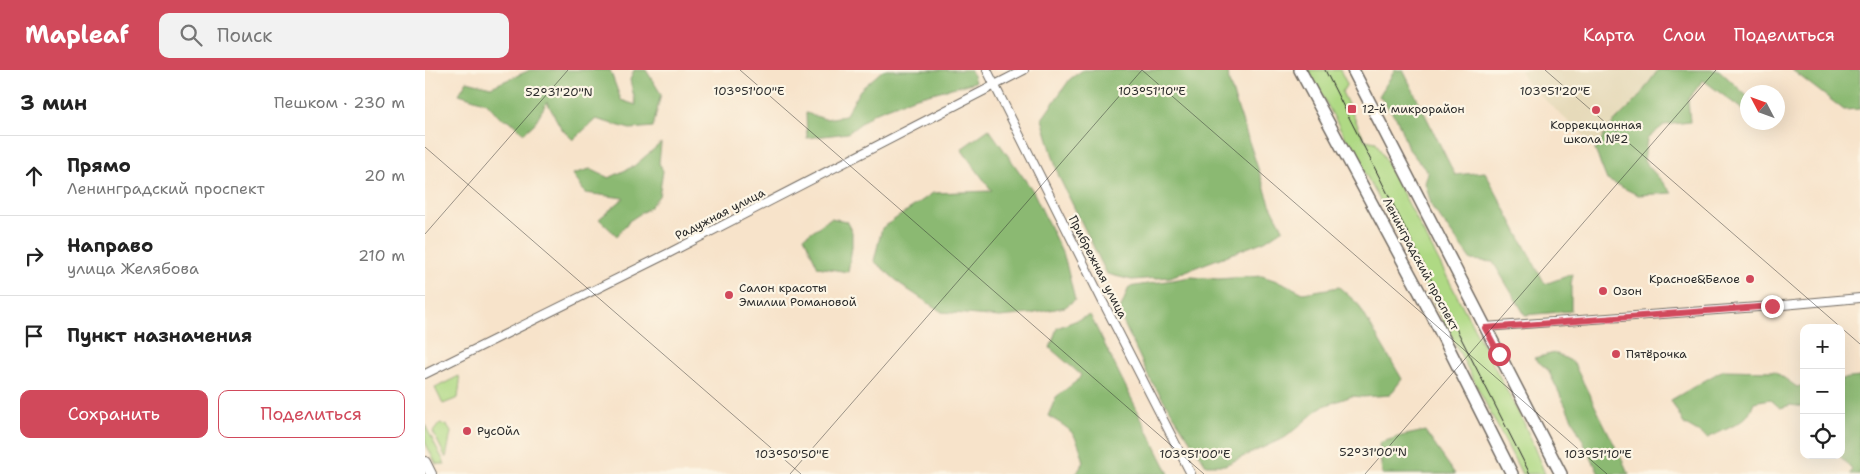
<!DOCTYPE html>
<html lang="ru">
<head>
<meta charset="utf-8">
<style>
  :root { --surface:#fff; --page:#f2f2f2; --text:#222; --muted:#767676; --line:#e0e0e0; --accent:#d1495b }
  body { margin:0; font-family:"Shantell Sans",sans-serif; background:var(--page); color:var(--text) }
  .controls { position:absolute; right:15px; bottom:15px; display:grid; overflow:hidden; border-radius:10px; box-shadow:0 5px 20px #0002 }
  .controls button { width:45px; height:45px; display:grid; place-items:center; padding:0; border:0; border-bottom:1px solid var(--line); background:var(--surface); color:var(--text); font:25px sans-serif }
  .compass { position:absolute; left:1315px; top:15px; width:45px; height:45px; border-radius:50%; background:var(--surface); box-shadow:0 5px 20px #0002; rotate:311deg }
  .stop { position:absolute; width:15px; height:15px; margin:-11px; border:4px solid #d1495b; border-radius:50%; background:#fff }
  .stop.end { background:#d1495b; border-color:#fff; box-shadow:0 1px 5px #0008 }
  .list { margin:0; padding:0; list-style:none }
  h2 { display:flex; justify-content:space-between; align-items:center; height:65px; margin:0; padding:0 20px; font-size:21px }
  h2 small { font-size:16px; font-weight:400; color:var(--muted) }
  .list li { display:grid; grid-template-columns:32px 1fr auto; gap:15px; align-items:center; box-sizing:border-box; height:80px; padding:0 20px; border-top:1px solid var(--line) }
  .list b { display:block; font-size:19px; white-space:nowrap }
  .list p { margin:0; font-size:16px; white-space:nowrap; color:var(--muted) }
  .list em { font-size:16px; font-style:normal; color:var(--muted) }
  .actions { display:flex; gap:10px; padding:15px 20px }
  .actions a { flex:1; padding:11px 0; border:1px solid var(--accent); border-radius:10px; text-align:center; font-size:18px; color:var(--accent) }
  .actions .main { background:var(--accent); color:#fff }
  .icon { flex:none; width:28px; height:28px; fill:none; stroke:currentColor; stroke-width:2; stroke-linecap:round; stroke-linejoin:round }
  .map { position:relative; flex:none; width:1435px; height:404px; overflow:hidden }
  header { display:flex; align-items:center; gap:30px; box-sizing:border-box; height:70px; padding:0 25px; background:var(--accent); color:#fff }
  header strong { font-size:24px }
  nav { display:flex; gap:28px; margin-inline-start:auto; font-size:18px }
  .search { width:350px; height:45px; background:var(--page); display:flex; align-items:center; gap:12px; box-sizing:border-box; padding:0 18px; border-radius:10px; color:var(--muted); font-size:19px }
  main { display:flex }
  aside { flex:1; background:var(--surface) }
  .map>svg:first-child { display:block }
</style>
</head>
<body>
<header>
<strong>Mapleaf</strong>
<div class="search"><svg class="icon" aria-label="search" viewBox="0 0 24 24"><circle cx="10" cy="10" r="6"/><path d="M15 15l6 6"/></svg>Поиск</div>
<nav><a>Карта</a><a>Слои</a><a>Поделиться</a></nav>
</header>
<main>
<aside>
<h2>3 мин<small>Пешком · 230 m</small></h2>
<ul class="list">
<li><svg class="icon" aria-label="ahead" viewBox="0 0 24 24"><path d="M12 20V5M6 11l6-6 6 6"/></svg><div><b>Прямо</b><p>Ленинградский проспект</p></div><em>20 m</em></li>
<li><svg class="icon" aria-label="right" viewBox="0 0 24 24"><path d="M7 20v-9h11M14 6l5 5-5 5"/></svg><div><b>Направо</b><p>улица Желябова</p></div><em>210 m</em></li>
<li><svg class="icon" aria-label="arrive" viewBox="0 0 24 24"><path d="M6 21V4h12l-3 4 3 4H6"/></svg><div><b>Пункт назначения</b></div></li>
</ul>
<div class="actions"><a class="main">Сохранить</a><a>Поделиться</a></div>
</aside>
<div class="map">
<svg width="1435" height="404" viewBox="0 0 1435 404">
  <rect width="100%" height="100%" fill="#fcf5e5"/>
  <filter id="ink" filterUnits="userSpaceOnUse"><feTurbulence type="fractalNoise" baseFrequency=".02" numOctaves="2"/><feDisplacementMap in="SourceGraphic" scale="10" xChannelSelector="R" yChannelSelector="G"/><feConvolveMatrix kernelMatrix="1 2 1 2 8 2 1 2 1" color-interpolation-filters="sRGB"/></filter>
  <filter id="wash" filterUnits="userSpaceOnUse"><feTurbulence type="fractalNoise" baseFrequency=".0096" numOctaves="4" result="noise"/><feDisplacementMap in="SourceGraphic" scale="20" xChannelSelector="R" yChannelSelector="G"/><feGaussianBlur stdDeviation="1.12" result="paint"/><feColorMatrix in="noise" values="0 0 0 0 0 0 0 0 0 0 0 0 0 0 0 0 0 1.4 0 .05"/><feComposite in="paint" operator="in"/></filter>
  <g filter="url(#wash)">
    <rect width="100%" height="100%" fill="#f7e3ca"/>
    <!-- built -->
    <path fill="#e6daba" d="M 1095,0 L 1245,0 L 1187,67 L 1166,73 L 1101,12 Z"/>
    <!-- green -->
    <path fill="#afd984" stroke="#6d8258" d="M 883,0 L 915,0 L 922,14 L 917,22 L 940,70 L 951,72 L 1099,353 L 1120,404 L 1097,404 L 974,165 Z
      M 34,306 L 35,312 L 33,328 L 18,334 L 10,318 Z
      M 15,353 L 22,356 L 26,362 L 21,388 L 8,362 Z
      M 0,355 L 20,394 L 11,394 L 0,372 Z"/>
    <!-- forest -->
    <path fill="#8bb972" stroke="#5b724e" d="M 105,0 L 185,0 L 196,30 L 211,35 L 205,10 L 209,0 L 221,0 L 236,24 L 228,57 L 205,59 L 171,49 L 148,70 L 136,58 L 122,32 L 109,54 L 99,63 L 84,50 L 75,48 L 62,33 L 34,24 L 42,11 L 66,17 Z
      M 458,0 L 546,0 L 550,12 L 488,28 L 449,43 L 423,63 L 382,68 L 381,43 L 400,49 L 420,46 L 435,20 Z
      M 658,0 L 803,0 L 804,12 L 845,134 L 858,159 L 840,171 L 745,207 L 707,210 L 682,204 L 634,107 L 617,49 L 645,9 Z
      M 970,0 L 978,0 L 1030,105 L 1060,102 L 1120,214 L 1148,204 L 1146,214 L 1146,241 L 1100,245 L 1068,192 L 1046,190 L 1007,137 L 1000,113 L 1003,103 L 983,78 L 972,49 L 954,26 Z
      M 1233,0 L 1294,0 L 1322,26 L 1322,43 L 1278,10 L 1263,30 L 1265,52 L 1239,55 L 1222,69 L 1219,91 L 1247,123 L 1213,125 L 1182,110 L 1170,80 L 1184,57 L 1213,28 Z
      M 1367,0 L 1435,0 L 1435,39 L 1419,40 Z
      M 564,59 L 608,121 L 640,189 L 650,230 L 640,237 L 605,244 L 575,247 L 517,242 L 479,217 L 449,191 L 457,158 L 508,123 L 567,121 L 536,79 Z
      M 236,73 L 234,93 L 238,101 L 234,126 L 224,138 L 204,151 L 192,166 L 174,149 L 199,128 L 160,123 L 148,104 L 165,99 L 184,108 L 209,96 Z
      M 406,148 L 421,151 L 427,162 L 427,177 L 423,202 L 393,197 L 379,167 Z
      M 837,206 L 858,213 L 878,223 L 914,217 L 933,234 L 977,309 L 965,325 L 938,327 L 927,326 L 896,337 L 861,367 L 800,395 L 781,395 L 725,309 L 694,243 L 704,217 L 766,207 L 793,209 Z
      M 665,245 L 744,404 L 651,404 L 659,392 C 651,363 649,361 623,346 L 631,327 L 653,310 L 656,305 L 625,278 L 632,258 Z
      M 1130,283 L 1148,292 L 1204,404 L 1174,404 L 1123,300 L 1109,288 Z
      M 1298,300 L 1349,301 L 1372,317 L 1379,315 L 1379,337 L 1366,335 L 1355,338 L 1345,329 L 1329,332 C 1327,337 1325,342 1322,346 C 1316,354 1294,362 1283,368 L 1259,354 L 1246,330 Z
      M 1435,307 L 1435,404 L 1425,404 L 1427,400 L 1414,385 L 1416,385 L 1416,309 Z
      M 1000,361 L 1030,404 L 957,404 L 954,373 L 976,366 Z"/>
  </g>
  <g filter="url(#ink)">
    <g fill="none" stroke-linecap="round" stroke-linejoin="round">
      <defs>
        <path id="minor" d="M 562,0 L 678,232 L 766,404
          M 1060,257 L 1347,236 L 1435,228
          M 0,304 L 244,183 L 599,0"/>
        <path id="tertiary" d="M 0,392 L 6,404"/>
        <path id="secondary" d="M 875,0 L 1008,247 L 1087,404
          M 928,0 L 1136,404"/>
      </defs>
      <!-- minor casing -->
      <use href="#minor" stroke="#726b63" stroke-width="10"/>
      <!-- tertiary casing -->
      <use href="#tertiary" stroke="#726b63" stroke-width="12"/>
      <!-- secondary casing -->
      <use href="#secondary" stroke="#726b63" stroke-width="14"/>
      <!-- minor -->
      <use href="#minor" stroke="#fff" stroke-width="8"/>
      <!-- tertiary -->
      <use href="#tertiary" stroke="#fff" stroke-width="10"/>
      <!-- secondary -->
      <use href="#secondary" stroke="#fff" stroke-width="11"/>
      <!-- tram -->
      <path stroke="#2b2b2b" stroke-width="1" d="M 900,0 L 1105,404"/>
    </g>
  </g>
  <g fill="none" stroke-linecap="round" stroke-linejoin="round" filter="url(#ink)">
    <!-- route -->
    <path stroke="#d1495b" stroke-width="6" d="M 1074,284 L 1060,258 L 1347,236"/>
  </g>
  <!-- ticks -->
  <path fill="none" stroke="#2b2b2b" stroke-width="1" stroke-opacity="0.45" d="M 315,0 L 779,404M 717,0 L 1182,404M 1120,0 L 1435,274M 0,77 L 376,404M 0,164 L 143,0M 365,404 L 717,0M 940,404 L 1291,0"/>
  <!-- markers -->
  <g fill="#d1495b" stroke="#fcf5e5" stroke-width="2">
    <rect x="922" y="34" width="10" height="10" rx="2.5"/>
    <circle cx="1171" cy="40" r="5"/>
    <circle cx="1325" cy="209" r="5"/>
    <circle cx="1178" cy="221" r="5"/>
    <circle cx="304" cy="225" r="5"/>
    <circle cx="1191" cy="284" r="5"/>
    <circle cx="42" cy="361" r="5"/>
  </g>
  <g text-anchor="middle" stroke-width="4.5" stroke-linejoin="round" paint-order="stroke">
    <!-- poi labels -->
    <g font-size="12" fill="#2b2b2b" stroke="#fcf5e5" text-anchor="start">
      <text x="937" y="43">12-й микрорайон</text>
      <text x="1171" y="59" text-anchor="middle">Коррекционная<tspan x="1171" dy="14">школа №2</tspan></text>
      <text x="1315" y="213" text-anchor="end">Красное&amp;Белое</text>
      <text x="314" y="222">Салон красоты<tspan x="314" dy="14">Эмилии Романовой</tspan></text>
      <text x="1188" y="225">Озон</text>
      <text x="1201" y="288">Пятёрочка</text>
      <text x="52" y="365">РусОйл</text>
    </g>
    <!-- street labels -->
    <g font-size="12" fill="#2b2b2b" stroke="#fcf5e5">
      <text transform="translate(295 144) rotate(-27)" y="4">Радужная улица</text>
      <text transform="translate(996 194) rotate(62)" y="4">Ленинградский проспект</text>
      <text transform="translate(673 197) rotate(63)" y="4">Прибрежная улица</text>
    </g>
  </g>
  <g font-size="12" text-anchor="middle" fill="#2b2b2b" stroke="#fcf5e5" stroke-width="4.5" stroke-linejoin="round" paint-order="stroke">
    <text x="324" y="25">103°51'00"E</text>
    <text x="727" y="25">103°51'10"E</text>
    <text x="1130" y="25">103°51'20"E</text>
    <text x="134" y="26">52°31'20"N</text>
    <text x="948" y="386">52°31'00"N</text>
    <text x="367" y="388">103°50'50"E</text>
    <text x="770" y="388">103°51'00"E</text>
    <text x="1173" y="388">103°51'10"E</text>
  </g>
</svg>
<div class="controls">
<button>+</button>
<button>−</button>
<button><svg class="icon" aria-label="locate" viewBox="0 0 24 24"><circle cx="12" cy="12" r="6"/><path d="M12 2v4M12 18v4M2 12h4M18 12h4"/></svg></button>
</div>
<svg class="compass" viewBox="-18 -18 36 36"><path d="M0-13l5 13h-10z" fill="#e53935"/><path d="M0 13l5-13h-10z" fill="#767676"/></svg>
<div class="stop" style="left:1074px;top:284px"></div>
<div class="stop end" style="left:1347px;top:236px"></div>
</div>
</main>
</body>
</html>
